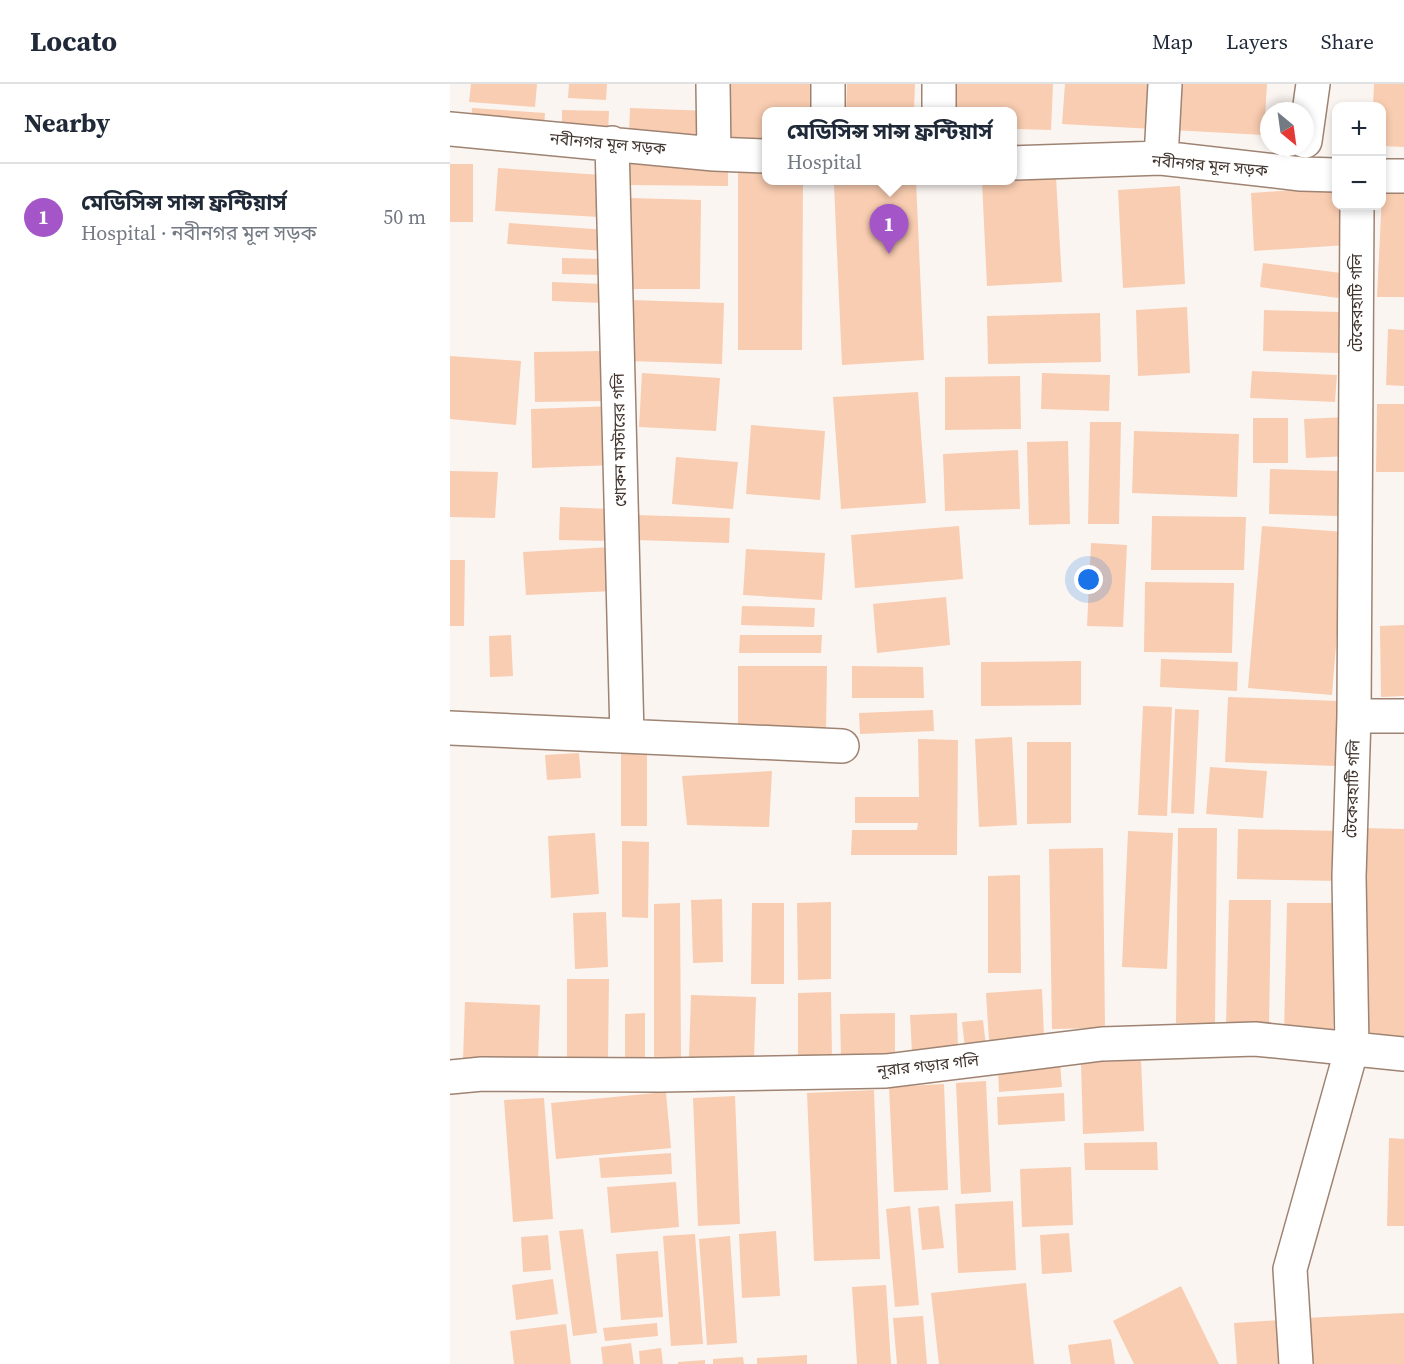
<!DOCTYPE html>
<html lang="en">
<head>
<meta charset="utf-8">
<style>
  :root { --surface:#fff; --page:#f6f6f7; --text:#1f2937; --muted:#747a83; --line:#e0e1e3; --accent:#a456c8 }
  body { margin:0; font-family:"Source Serif 4","Noto Sans Bengali",serif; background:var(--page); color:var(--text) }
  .controls { position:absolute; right:18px; top:18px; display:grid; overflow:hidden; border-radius:12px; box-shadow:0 3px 9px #0003 }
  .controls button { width:54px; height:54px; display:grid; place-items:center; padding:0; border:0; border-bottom:2px solid var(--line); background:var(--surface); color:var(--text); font:30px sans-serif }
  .compass { position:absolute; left:810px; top:18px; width:54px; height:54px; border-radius:50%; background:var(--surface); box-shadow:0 3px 9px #0003; rotate:151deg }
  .you { position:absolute; left:639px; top:496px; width:21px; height:21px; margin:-15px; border:4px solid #fff; border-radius:50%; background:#1a73e8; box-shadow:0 0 0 9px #1a73e833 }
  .badge { display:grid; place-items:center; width:39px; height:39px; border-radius:50%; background:var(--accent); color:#fff; font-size:20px; font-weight:700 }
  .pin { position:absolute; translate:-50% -50px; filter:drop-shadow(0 2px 3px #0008) }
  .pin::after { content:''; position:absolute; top:32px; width:21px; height:18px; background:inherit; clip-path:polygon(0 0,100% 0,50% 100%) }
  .popup { position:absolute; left:312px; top:23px; width:255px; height:78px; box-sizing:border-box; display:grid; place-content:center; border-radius:12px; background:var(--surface); filter:drop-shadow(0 2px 4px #0005); font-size:20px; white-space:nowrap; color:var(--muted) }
  .popup b { font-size:22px; color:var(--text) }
  .popup::after { content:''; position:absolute; left:50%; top:100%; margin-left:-12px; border:12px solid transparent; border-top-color:var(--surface) }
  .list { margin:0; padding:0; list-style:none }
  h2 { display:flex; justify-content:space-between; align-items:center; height:78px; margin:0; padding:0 24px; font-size:26px }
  h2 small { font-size:20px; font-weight:400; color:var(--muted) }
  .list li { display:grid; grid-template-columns:39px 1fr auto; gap:18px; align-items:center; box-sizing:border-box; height:108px; padding:0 24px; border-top:2px solid var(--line) }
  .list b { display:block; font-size:22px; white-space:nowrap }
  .list p { margin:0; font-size:20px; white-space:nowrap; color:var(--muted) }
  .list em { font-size:20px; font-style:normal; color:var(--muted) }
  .map { position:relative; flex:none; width:954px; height:1280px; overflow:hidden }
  header { display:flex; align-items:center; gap:36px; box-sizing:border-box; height:84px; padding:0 30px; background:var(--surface); border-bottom:2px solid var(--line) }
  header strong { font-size:28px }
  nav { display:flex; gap:33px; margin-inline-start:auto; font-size:21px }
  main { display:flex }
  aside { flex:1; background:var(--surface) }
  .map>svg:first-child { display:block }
</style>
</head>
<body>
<header>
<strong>Locato</strong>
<nav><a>Map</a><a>Layers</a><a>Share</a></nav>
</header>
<main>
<aside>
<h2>Nearby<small></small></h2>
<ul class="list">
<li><span class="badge">1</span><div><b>মেডিসিন্স সান্স ফ্রন্টিয়ার্স</b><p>Hospital · নবীনগর মূল সড়ক</p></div><em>50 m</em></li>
</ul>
</aside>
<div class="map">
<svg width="954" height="1280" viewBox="0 0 954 1280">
  <rect width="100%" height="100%" fill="#fbf5f1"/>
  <!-- building -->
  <path fill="#f9cdb1" d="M 21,0 L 87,0 L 85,23 L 19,18 Z
    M 119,0 L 157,0 L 156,16 L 118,14 Z
    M 268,0 L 364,0 L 371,27 L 316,27 L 316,55 L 267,54 Z
    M 397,0 L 465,0 L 464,27 L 396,27 Z
    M 500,0 L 603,0 L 601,46 L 562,45 L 562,27 L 499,27 Z
    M 615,0 L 705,0 L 703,45 L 612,40 Z
    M 724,0 L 817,0 L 814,51 L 722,46 Z
    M 924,0 L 954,0 L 954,63 L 932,62 L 932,22 L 923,22 Z
    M 22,24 L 95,29 L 94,45 L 21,40 Z
    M 180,24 L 260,27 L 259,53 L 179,50 Z
    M 112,26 L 159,27 L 158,50 L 112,48 Z
    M 179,73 L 278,74 L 278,102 L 179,101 Z
    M 0,80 L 23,80 L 23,138 L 0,138 Z
    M 288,83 L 316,83 L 316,96 L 353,96 L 352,266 L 288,266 Z
    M 48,84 L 152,91 L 149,133 L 45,127 Z
    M 606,93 L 612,198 L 537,202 L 532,98 Z
    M 466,97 L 474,276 L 392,281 L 384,101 Z
    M 730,102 L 735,200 L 673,204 L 668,106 Z
    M 886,103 L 886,122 L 896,122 L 898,161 L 804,167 L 801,109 Z
    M 932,110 L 954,110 L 954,213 L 927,213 Z
    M 181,114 L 251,116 L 250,205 L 179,205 Z
    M 59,139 L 157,146 L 155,167 L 57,160 Z
    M 112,174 L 152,175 L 151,191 L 112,190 Z
    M 813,179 L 891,189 L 888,214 L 810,203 Z
    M 102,198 L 153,200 L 153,219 L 102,217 Z
    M 181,216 L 274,219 L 272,280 L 179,277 Z
    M 737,223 L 740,289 L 688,292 L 686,226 Z
    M 814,226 L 890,228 L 889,269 L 813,267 Z
    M 650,229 L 651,278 L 538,280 L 537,232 Z
    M 938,245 L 954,246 L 954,302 L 936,301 Z
    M 154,267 L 155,317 L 85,318 L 84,268 Z
    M 0,272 L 71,277 L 66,341 L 0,335 Z
    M 802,287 L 887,291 L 885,318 L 800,314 Z
    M 192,289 L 270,294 L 266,347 L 189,343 Z
    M 592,289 L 660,291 L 659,327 L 591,325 Z
    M 570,292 L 571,345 L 495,346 L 495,293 Z
    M 468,308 L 476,419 L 391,425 L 383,313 Z
    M 927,320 L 954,320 L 954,388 L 926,388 Z
    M 164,322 L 166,381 L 82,384 L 81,325 Z
    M 897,333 L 899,372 L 856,374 L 854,335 Z
    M 803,334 L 838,334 L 838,379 L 803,379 Z
    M 640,338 L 671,338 L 669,440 L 638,440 Z
    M 301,341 L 375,347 L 370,416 L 296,410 Z
    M 684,347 L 789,350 L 787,413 L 682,409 Z
    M 618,357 L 620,440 L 579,441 L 577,358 Z
    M 568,366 L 570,425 L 495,427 L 493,370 Z
    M 226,373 L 288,378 L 283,425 L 222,420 Z
    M 820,385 L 889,387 L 888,432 L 819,430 Z
    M 0,387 L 48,388 L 45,434 L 0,433 Z
    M 110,423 L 163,425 L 162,457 L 109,456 Z
    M 185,431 L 280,434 L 279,459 L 185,456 Z
    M 702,432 L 796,433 L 794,486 L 701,486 Z
    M 509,442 L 513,495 L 405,504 L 401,451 Z
    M 812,442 L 895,448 L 882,611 L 798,604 Z
    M 641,459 L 677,461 L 673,543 L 637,542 Z
    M 162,463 L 164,507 L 76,511 L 73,468 Z
    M 296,465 L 375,469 L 372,516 L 293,511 Z
    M 0,476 L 15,476 L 14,542 L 0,542 Z
    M 695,498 L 784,499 L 782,569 L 694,568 Z
    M 496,513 L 500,561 L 427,569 L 423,520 Z
    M 292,522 L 365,524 L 364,543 L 291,541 Z
    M 954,541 L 954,612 L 931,613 L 930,542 Z
    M 61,551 L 63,592 L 40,593 L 39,552 Z
    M 290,551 L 372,551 L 371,569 L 289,569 Z
    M 711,575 L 788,578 L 787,607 L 710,603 Z
    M 631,577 L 631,621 L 531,622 L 531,578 Z
    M 288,582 L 377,582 L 376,646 L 288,646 Z
    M 402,582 L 473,583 L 474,614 L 402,614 Z
    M 778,613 L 889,617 L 886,682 L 775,678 Z
    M 693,622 L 722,623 L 717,732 L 688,731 Z
    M 725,625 L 749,626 L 744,730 L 721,729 Z
    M 483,626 L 484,647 L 410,650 L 409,629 Z
    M 562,653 L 567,741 L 529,743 L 525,655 Z
    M 468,655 L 508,656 L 507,771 L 401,771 L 402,746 L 467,746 L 468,739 L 405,739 L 405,713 L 469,713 Z
    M 577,658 L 621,658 L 621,739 L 577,740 Z
    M 129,669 L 131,694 L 97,696 L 95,671 Z
    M 171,670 L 197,670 L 197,742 L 171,742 Z
    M 760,683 L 817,687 L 813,734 L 756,730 Z
    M 322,687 L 319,743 L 237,741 L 232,692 Z
    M 728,744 L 767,744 L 765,940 L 726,939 Z
    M 911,744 L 954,745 L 954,957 L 907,957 Z
    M 788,745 L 892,747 L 891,797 L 787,795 Z
    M 678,747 L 723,749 L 717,885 L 672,883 Z
    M 145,749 L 149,810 L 101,814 L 98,752 Z
    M 172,757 L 199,758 L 198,834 L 172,833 Z
    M 653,764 L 655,944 L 602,945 L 599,765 Z
    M 570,791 L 571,889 L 538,889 L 538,792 Z
    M 272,815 L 273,878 L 243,879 L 241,816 Z
    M 779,816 L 821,816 L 819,943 L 776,942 Z
    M 381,818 L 381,895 L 348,896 L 347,819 Z
    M 230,819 L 231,973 L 204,974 L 204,820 Z
    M 302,819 L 334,819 L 334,900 L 301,900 Z
    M 837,819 L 886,819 L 883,951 L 834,950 Z
    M 156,828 L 158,883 L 125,885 L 123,829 Z
    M 117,895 L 159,895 L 158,974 L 117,974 Z
    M 592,905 L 594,954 L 539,957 L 536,909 Z
    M 381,908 L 382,974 L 348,974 L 348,909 Z
    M 241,911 L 306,913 L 304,975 L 239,973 Z
    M 15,918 L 90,921 L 88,979 L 13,976 Z
    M 195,929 L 195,973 L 175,973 L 175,930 Z
    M 445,929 L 445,973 L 391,974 L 390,930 Z
    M 507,929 L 508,967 L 462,969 L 460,931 Z
    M 533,936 L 536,962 L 515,964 L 512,938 Z
    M 691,976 L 694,1047 L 633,1050 L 631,979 Z
    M 610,979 L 612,1003 L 549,1008 L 548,984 Z
    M 536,997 L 541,1108 L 511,1110 L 506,999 Z
    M 494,1000 L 498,1106 L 444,1108 L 439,1003 Z
    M 424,1006 L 430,1175 L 364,1177 L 357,1009 Z
    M 216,1008 L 221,1064 L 106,1075 L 101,1019 Z
    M 614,1009 L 615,1037 L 548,1041 L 547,1013 Z
    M 285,1012 L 290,1140 L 248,1142 L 243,1014 Z
    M 94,1014 L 103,1135 L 63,1138 L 54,1016 Z
    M 939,1054 L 954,1055 L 954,1142 L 937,1142 Z
    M 707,1058 L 708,1086 L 635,1086 L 634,1059 Z
    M 221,1069 L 222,1090 L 151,1094 L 149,1074 Z
    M 621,1083 L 623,1141 L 572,1143 L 570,1085 Z
    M 226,1098 L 229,1143 L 161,1149 L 157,1103 Z
    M 563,1117 L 566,1186 L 508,1189 L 505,1120 Z
    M 460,1122 L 469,1221 L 445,1223 L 436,1125 Z
    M 489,1122 L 494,1164 L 472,1166 L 468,1124 Z
    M 133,1145 L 147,1249 L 123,1252 L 109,1147 Z
    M 326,1147 L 330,1212 L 292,1214 L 289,1150 Z
    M 619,1149 L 622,1188 L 592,1190 L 590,1151 Z
    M 245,1150 L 253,1260 L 221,1262 L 213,1152 Z
    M 98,1151 L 101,1186 L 73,1188 L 71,1153 Z
    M 280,1152 L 287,1259 L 257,1261 L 249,1155 Z
    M 208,1167 L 213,1233 L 171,1236 L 166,1170 Z
    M 103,1195 L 108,1230 L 66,1236 L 62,1201 Z
    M 576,1199 L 584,1280 L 489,1280 L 481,1209 Z
    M 436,1201 L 441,1280 L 407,1280 L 402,1203 Z
    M 731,1202 L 769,1280 L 684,1280 L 663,1237 Z
    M 954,1229 L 954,1280 L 857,1280 L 855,1234 Z
    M 473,1232 L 477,1280 L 447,1280 L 443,1234 Z
    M 830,1236 L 834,1280 L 787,1280 L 784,1239 Z
    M 207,1239 L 208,1252 L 155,1257 L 153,1244 Z
    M 116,1240 L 121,1280 L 64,1280 L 60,1247 Z
    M 661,1255 L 665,1280 L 621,1280 L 618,1261 Z
    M 181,1259 L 184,1280 L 153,1280 L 151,1263 Z
    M 211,1264 L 213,1280 L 190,1280 L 189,1267 Z
    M 357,1271 L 357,1280 L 307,1280 L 307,1274 Z
    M 293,1273 L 294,1280 L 263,1280 L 263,1275 Z
    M 255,1276 L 255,1280 L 228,1280 L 228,1278 Z"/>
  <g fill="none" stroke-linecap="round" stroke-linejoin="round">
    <defs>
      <path id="street" d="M 263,0 L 264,70
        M 378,0 L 378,27
        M 489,27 L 489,0
        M 0,45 L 264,70 L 316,72
        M 855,57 L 863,0
        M 162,59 L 177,652
        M 711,74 L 715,0
        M 562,79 L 711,74 L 851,90 L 886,91
        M 932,92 L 954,92
        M 904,632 L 954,632
        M 0,644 L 392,662
        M 0,993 L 32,990 L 209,991 L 436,987 L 652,960 L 805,955 L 954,970
        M 846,1280 L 840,1185 L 902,964 L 899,793 L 904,632 L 907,122"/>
    </defs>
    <!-- street casing -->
    <use href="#street" stroke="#9e8372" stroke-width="36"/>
    <!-- street -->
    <use href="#street" stroke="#fff" stroke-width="33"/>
  </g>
  <g text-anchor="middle" stroke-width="5" stroke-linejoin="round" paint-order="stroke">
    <!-- street labels -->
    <g font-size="16" fill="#41352e" stroke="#fff">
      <text transform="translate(158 59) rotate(5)" y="6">নবীনগর মূল সড়ক</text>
      <text transform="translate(760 81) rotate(5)" y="6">নবীনগর মূল সড়ক</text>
      <text transform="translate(906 219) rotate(-90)" y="6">টেকেরহাটি গলি</text>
      <text transform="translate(169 356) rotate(-91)" y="6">খোকন মাস্টারের গলি</text>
      <text transform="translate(902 705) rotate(-88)" y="6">টেকেরহাটি গলি</text>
      <text transform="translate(478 981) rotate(-6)" y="6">নূরার গড়ার গলি</text>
    </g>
  </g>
</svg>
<div class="controls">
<button>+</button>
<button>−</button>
</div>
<svg class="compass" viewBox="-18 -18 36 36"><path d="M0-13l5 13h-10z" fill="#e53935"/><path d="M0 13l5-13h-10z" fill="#747a83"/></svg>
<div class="you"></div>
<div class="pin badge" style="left:439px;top:170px">1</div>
<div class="popup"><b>মেডিসিন্স সান্স ফ্রন্টিয়ার্স</b>Hospital</div>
</div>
</main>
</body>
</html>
